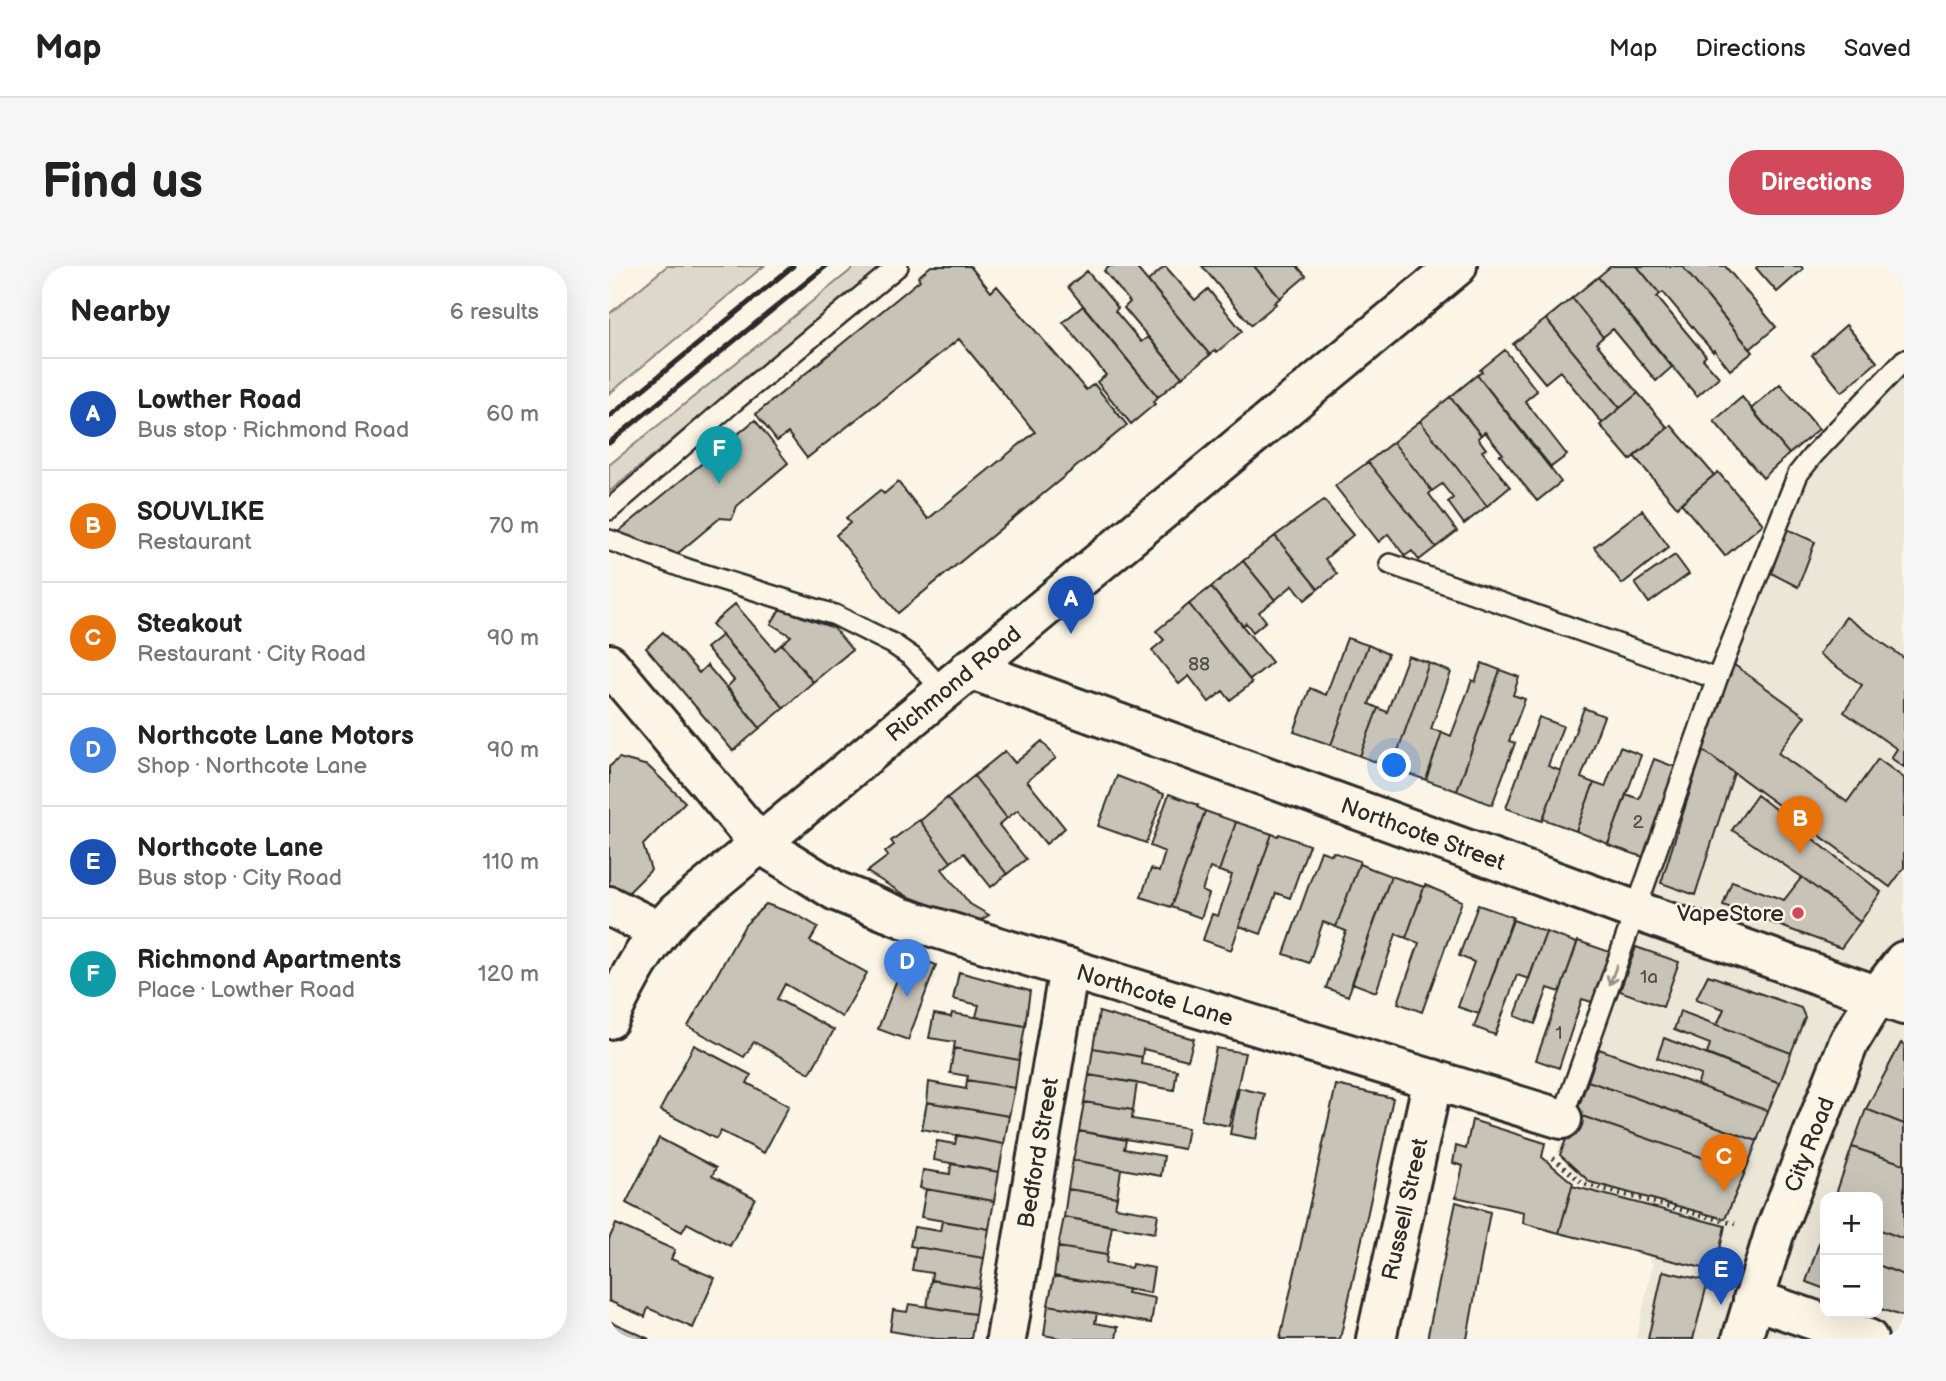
<!DOCTYPE html>
<html lang="en">
<head>
<meta charset="utf-8">
<style>
  :root { --surface:#fff; --page:#f6f6f6; --text:#222; --muted:#767676; --line:#e0e0e0; --accent:#d1495b }
  body { margin:0; font-family:"Balsamiq Sans",sans-serif; background:var(--page); color:var(--text) }
  .controls { position:absolute; right:21px; bottom:21px; display:grid; overflow:hidden; border-radius:14px; box-shadow:0 7px 28px #0002 }
  .controls button { width:63px; height:63px; display:grid; place-items:center; padding:0; border:0; border-bottom:2px solid var(--line); background:var(--surface); color:var(--text); font:35px sans-serif }
  .you { position:absolute; left:786px; top:500px; width:24px; height:24px; margin:-18px; border:5px solid #fff; border-radius:50%; background:#1a73e8; box-shadow:0 0 0 10px #1a73e833 }
  .badge { display:grid; place-items:center; width:46px; height:46px; border-radius:50%; background:var(--accent); color:#fff; font-size:23px; font-weight:700 }
  .pin { position:absolute; translate:-50% -58px; filter:drop-shadow(0 2px 4px #0008) }
  .pin::after { content:''; position:absolute; top:37px; width:24px; height:21px; background:inherit; clip-path:polygon(0 0,100% 0,50% 100%) }
  .list { margin:0; padding:0; list-style:none }
  h2 { display:flex; justify-content:space-between; align-items:center; height:91px; margin:0; padding:0 28px; font-size:30px }
  h2 small { font-size:23px; font-weight:400; color:var(--muted) }
  .list li { display:grid; grid-template-columns:46px 1fr auto; gap:21px; align-items:center; box-sizing:border-box; height:112px; padding:0 28px; border-top:2px solid var(--line) }
  .list b { display:block; font-size:26px; white-space:nowrap }
  .list p { margin:0; font-size:23px; white-space:nowrap; color:var(--muted) }
  .list em { font-size:23px; font-style:normal; color:var(--muted) }
  .map { position:relative; flex:none; width:1295px; height:1073px; overflow:hidden; border-radius:28px }
  header { display:flex; align-items:center; gap:42px; box-sizing:border-box; height:98px; padding:0 35px; background:var(--surface); border-bottom:2px solid var(--line) }
  header strong { font-size:33px }
  nav { display:flex; gap:38px; margin-inline-start:auto; font-size:24px }
  .intro { display:flex; align-items:center; justify-content:space-between; box-sizing:border-box; height:168px; padding:0 42px }
  h1 { margin:0; font-size:49px }
  .button { padding:18px 32px; border-radius:28px; background:var(--accent); color:#fff; font-size:24px; font-weight:700 }
  main { display:flex; gap:42px; padding:0 42px }
  aside { flex:1; background:var(--surface); border-radius:28px; box-shadow:0 7px 28px #0002 }
  .map>svg:first-child { display:block }
</style>
</head>
<body>
<header>
<strong>Map</strong>
<nav><a>Map</a><a>Directions</a><a>Saved</a></nav>
</header>
<div class="intro"><h1>Find us</h1><a class="button">Directions</a></div>
<main>
<aside>
<h2>Nearby<small>6 results</small></h2>
<ul class="list">
<li><span class="badge" style="background:#1a4fb4">A</span><div><b>Lowther Road</b><p>Bus stop · Richmond Road</p></div><em>60 m</em></li>
<li><span class="badge" style="background:#e8710a">B</span><div><b>SOUVLIKE</b><p>Restaurant</p></div><em>70 m</em></li>
<li><span class="badge" style="background:#e8710a">C</span><div><b>Steakout</b><p>Restaurant · City Road</p></div><em>90 m</em></li>
<li><span class="badge" style="background:#3f7fe0">D</span><div><b>Northcote Lane Motors</b><p>Shop · Northcote Lane</p></div><em>90 m</em></li>
<li><span class="badge" style="background:#1a4fb4">E</span><div><b>Northcote Lane</b><p>Bus stop · City Road</p></div><em>110 m</em></li>
<li><span class="badge" style="background:#0f9aa8">F</span><div><b>Richmond Apartments</b><p>Place · Lowther Road</p></div><em>120 m</em></li>
</ul>
</aside>
<div class="map">
<svg width="1295" height="1073" viewBox="0 0 1295 1073">
  <rect width="100%" height="100%" fill="#fcf5e5"/>
  <filter id="ink" filterUnits="userSpaceOnUse"><feTurbulence type="fractalNoise" baseFrequency=".0143" numOctaves="2"/><feDisplacementMap in="SourceGraphic" scale="14" xChannelSelector="R" yChannelSelector="G"/><feConvolveMatrix kernelMatrix="1 2 1 2 8 2 1 2 1" color-interpolation-filters="sRGB"/></filter>
  <g filter="url(#ink)">
    <!-- built -->
    <path fill="#ece6d7" fill-rule="evenodd" d="M 1295,104 L 1295,1073 L 1027,1073 L 1044,998 L 948,887 L 989,768 L 1193,219 ZM 1216,931 L 1269,931 L 1269,1047 L 1216,1047 Z"/>
    <!-- green -->
    <path fill="#ded8ca" stroke="#84827a" stroke-width="2" d="M 58,0 L 155,0 L 0,128 L 0,48 Z
      M 247,0 L 273,0 L 0,226 L 0,199 Z"/>
    <!-- building -->
    <path fill="#c8c3b7" stroke="#2b2b2b" stroke-width="2" d="M 322,0 L 361,0 L 382,26 L 388,20 L 477,124 L 485,118 L 518,159 L 289,347 L 227,269 L 241,257 L 237,252 L 271,224 L 275,228 L 289,216 L 319,253 L 426,166 L 350,73 L 198,192 L 179,167 L 168,175 L 147,148 L 311,14 L 309,11 Z
      M 501,0 L 526,0 L 601,89 L 573,111 L 515,42 L 521,36 L 495,5 Z
      M 556,0 L 586,34 L 599,23 L 633,65 L 608,86 L 606,84 L 601,89 L 539,15 Z
      M 593,0 L 645,0 L 671,32 L 665,37 L 667,38 L 642,59 Z
      M 645,0 L 688,0 L 697,10 L 671,32 Z
      M 1002,0 L 1028,0 L 1051,28 L 1048,31 L 1097,90 L 1094,93 L 1110,111 L 1088,130 L 989,11 Z
      M 1028,0 L 1073,0 L 1144,86 L 1121,104 L 1105,84 L 1104,86 L 1054,26 L 1051,28 Z
      M 1073,0 L 1116,0 L 1167,61 L 1141,83 Z
      M 1149,0 L 1192,0 L 1194,3 L 1168,26 L 1147,2 Z
      M 478,5 L 509,42 L 506,45 L 532,76 L 539,71 L 573,111 L 549,131 L 459,21 Z
      M 989,11 L 1063,101 L 1047,115 L 1004,63 L 994,71 L 963,32 Z
      M 963,32 L 994,71 L 987,77 L 1029,127 L 1011,142 L 937,53 Z
      M 474,40 L 549,131 L 544,136 L 546,138 L 522,158 L 488,116 L 497,109 L 454,56 Z
      M 937,53 L 1011,142 L 993,157 L 951,105 L 936,117 L 904,78 Z
      M 1237,59 L 1268,96 L 1233,126 L 1203,89 Z
      M 896,84 L 928,125 L 916,135 L 958,189 L 942,201 L 868,109 L 873,106 L 871,104 Z
      M 868,109 L 952,216 L 928,235 L 891,189 L 894,188 L 876,166 L 872,169 L 841,131 Z
      M 1171,118 L 1210,163 L 1180,188 L 1142,143 Z
      M 1029,127 L 1059,162 L 1021,194 L 991,159 Z
      M 841,131 L 872,169 L 869,172 L 877,183 L 873,185 L 901,221 L 878,240 L 811,155 Z
      M 1133,131 L 1180,188 L 1154,212 L 1105,155 Z
      M 146,154 L 179,197 L 128,240 L 123,253 L 111,252 L 68,288 L 9,266 Z
      M 811,155 L 878,240 L 855,258 L 839,236 L 844,232 L 833,218 L 823,225 L 784,176 Z
      M 1062,159 L 1105,209 L 1068,241 L 1025,190 Z
      M 784,176 L 823,225 L 820,228 L 848,265 L 827,281 L 759,196 Z
      M 759,196 L 827,281 L 810,294 L 803,285 L 796,290 L 779,268 L 770,276 L 726,220 Z
      M 1109,206 L 1154,258 L 1116,290 L 1072,237 Z
      M 715,234 L 744,269 L 716,293 L 728,308 L 709,323 L 666,270 Z
      M 1033,244 L 1060,281 L 1013,318 L 985,281 Z
      M 1178,263 L 1206,276 L 1189,321 L 1162,307 Z
      M 666,270 L 709,323 L 696,334 L 684,319 L 666,334 L 634,295 Z
      M 1066,289 L 1080,308 L 1040,337 L 1026,317 Z
      M 634,295 L 666,334 L 650,346 L 657,355 L 644,366 L 637,357 L 634,360 L 602,321 Z
      M 602,321 L 663,396 L 641,414 L 580,338 Z
      M 126,338 L 166,384 L 173,378 L 204,416 L 175,442 L 103,358 Z
      M 580,338 L 643,417 L 621,434 L 614,425 L 600,436 L 580,410 L 570,418 L 543,384 L 555,374 L 547,365 Z
      M 171,343 L 225,362 L 243,384 L 204,416 L 173,378 L 182,370 L 162,358 Z
      M 1237,351 L 1295,392 L 1295,501 L 1282,492 L 1288,483 L 1235,446 L 1253,419 L 1210,388 Z
      M 54,366 L 90,407 L 98,399 L 151,462 L 124,485 L 37,382 Z
      M 113,369 L 175,442 L 151,462 L 118,421 L 125,414 L 97,382 Z
      M 738,372 L 759,379 L 722,479 L 685,466 L 701,422 L 717,429 Z
      M 759,379 L 779,388 L 760,438 L 769,442 L 751,490 L 722,479 Z
      M 799,390 L 820,397 L 783,502 L 751,490 L 769,442 L 778,446 Z
      M 820,397 L 842,406 L 822,463 L 833,466 L 817,514 L 783,502 Z
      M 873,397 L 891,404 L 848,525 L 817,514 L 833,466 L 842,470 L 863,414 L 866,416 Z
      M 1124,398 L 1196,450 L 1169,487 L 1238,536 L 1269,493 L 1295,512 L 1295,602 L 1281,621 L 1094,484 Z
      M 891,404 L 910,411 L 904,429 L 916,433 L 900,475 L 906,477 L 883,539 L 848,525 Z
      M 975,442 L 995,450 L 972,512 L 985,517 L 967,565 L 934,553 Z
      M 930,451 L 954,460 L 939,500 L 952,505 L 933,555 L 897,542 Z
      M 433,475 L 447,492 L 418,515 L 456,562 L 437,578 L 409,544 L 398,552 L 365,510 L 396,485 L 406,497 Z
      M 1011,481 L 1032,489 L 999,578 L 967,565 L 985,517 L 996,521 Z
      M 1094,484 L 1125,507 L 1086,629 L 1052,617 Z
      M 10,492 L 39,500 L 76,536 L 34,579 L 42,604 L 17,629 L 0,620 L 0,501 Z
      M 1045,493 L 1069,502 L 1037,592 L 999,579 L 1017,528 L 1030,533 Z
      M 365,510 L 398,552 L 390,559 L 417,593 L 398,608 L 338,532 Z
      M 508,510 L 555,528 L 537,577 L 489,560 Z
      M 560,528 L 589,539 L 588,541 L 596,545 L 562,641 L 532,631 L 542,603 L 550,606 L 556,586 L 541,580 Z
      M 1148,529 L 1272,626 L 1251,656 L 1193,611 L 1123,564 Z
      M 338,532 L 398,608 L 382,621 L 355,587 L 342,596 L 311,555 Z
      M 596,545 L 627,556 L 610,605 L 601,602 L 593,625 L 600,628 L 592,652 L 562,641 Z
      M 310,554 L 342,596 L 333,603 L 361,638 L 380,649 L 372,654 L 334,644 L 298,630 L 258,606 L 279,590 L 276,586 L 285,579 L 282,575 Z
      M 627,556 L 663,568 L 622,684 L 594,674 L 603,648 L 609,650 L 623,609 L 610,605 Z
      M 663,568 L 669,570 L 670,568 L 700,579 L 681,632 L 667,627 L 652,668 L 630,660 Z
      M 712,585 L 723,589 L 724,586 L 751,595 L 727,661 L 714,656 L 700,697 L 675,688 Z
      M 750,598 L 782,610 L 739,730 L 717,722 L 737,665 L 727,661 Z
      M 782,610 L 815,621 L 797,672 L 787,668 L 767,726 L 743,717 Z
      M 1193,611 L 1251,656 L 1232,682 L 1114,639 L 1123,615 L 1175,634 Z
      M 816,619 L 853,635 L 813,746 L 789,737 L 810,677 L 797,672 Z
      M 157,638 L 188,649 L 209,661 L 201,675 L 258,707 L 233,751 L 176,718 L 168,733 L 225,764 L 201,807 L 145,776 L 135,791 L 79,760 L 136,659 Z
      M 869,639 L 904,651 L 870,748 L 849,741 L 865,696 L 850,690 Z
      M 904,654 L 937,666 L 920,713 L 908,709 L 886,769 L 865,761 Z
      M 937,666 L 968,677 L 951,726 L 939,722 L 926,758 L 906,750 Z
      M 969,675 L 1004,687 L 986,737 L 973,733 L 950,802 L 927,794 Z
      M 1027,681 L 1070,696 L 1054,741 L 1011,725 Z
      M 298,687 L 327,699 L 299,774 L 269,763 Z
      M 350,706 L 421,725 L 416,760 L 367,751 L 370,739 L 344,733 Z
      M 1099,709 L 1192,742 L 1196,751 L 1182,787 L 1108,759 L 1115,743 L 1087,733 Z
      M 1071,745 L 1182,787 L 1171,817 L 1098,788 L 1101,778 L 1065,764 Z
      M 490,746 L 585,773 L 579,794 L 534,783 L 533,791 L 484,782 Z
      M 343,747 L 416,760 L 410,794 L 345,782 L 346,776 L 320,772 L 325,748 L 342,751 Z
      M 1055,772 L 1171,817 L 1159,845 L 1088,819 L 1092,809 L 1048,792 Z
      M 1292,777 L 1295,778 L 1295,858 L 1257,843 Z
      M 85,779 L 142,809 L 138,817 L 180,840 L 155,887 L 112,865 L 107,873 L 51,844 Z
      M 345,782 L 410,794 L 406,822 L 358,814 L 359,810 L 341,807 Z
      M 484,782 L 533,791 L 532,798 L 568,804 L 565,824 L 480,809 Z
      M 607,782 L 636,787 L 620,860 L 592,854 Z
      M 990,783 L 1159,845 L 1148,875 L 979,815 Z
      M 480,809 L 528,817 L 524,844 L 475,836 Z
      M 358,814 L 406,822 L 400,850 L 318,836 L 320,816 L 357,823 Z
      M 979,815 L 1148,875 L 1136,906 L 967,848 Z
      M 727,819 L 784,832 L 731,1073 L 671,1073 Z
      M 630,822 L 656,828 L 647,873 L 621,868 Z
      M 318,836 L 400,850 L 395,878 L 313,863 Z
      M 475,836 L 524,844 L 523,853 L 579,862 L 575,883 L 470,865 Z
      M 1257,843 L 1295,858 L 1295,898 L 1243,881 Z
      M 967,848 L 1136,906 L 1116,953 L 981,916 L 951,889 Z
      M 863,854 L 936,877 L 933,891 L 964,917 L 950,967 L 914,957 L 915,946 L 847,931 L 854,900 L 844,897 L 847,880 L 857,883 Z
      M 470,865 L 517,874 L 515,883 L 555,890 L 552,910 L 464,894 Z
      M 348,869 L 395,878 L 390,906 L 325,894 L 328,875 L 346,878 Z
      M 50,872 L 107,902 L 103,910 L 146,932 L 121,980 L 78,957 L 73,966 L 17,937 Z
      M 1243,881 L 1295,898 L 1295,973 L 1269,963 L 1269,931 L 1226,931 Z
      M 464,894 L 512,903 L 508,931 L 459,923 Z
      M 342,898 L 390,906 L 385,935 L 311,922 L 314,904 L 341,908 Z
      M 963,920 L 1116,960 L 1106,1005 L 950,967 Z
      M 317,923 L 385,935 L 380,963 L 312,951 Z
      M 459,923 L 508,931 L 506,941 L 549,948 L 546,967 L 455,951 Z
      M 847,936 L 881,946 L 858,1073 L 818,1073 Z
      M 455,951 L 503,960 L 498,989 L 449,981 Z
      M 333,955 L 380,963 L 375,992 L 301,980 L 305,961 L 331,965 Z
      M 7,958 L 66,984 L 62,993 L 106,1012 L 84,1062 L 39,1042 L 36,1051 L 0,1035 L 0,973 Z
      M 1269,963 L 1295,973 L 1295,1009 L 1269,999 Z
      M 1210,977 L 1216,979 L 1216,1023 L 1197,1016 Z
      M 307,981 L 375,992 L 370,1022 L 322,1014 L 323,1007 L 303,1004 Z
      M 449,981 L 498,989 L 497,997 L 522,1002 L 523,998 L 545,1002 L 541,1027 L 445,1010 Z
      M 1269,999 L 1295,1009 L 1295,1051 L 1269,1042 Z
      M 1054,1005 L 1099,1015 L 1084,1073 L 1039,1073 Z
      M 445,1010 L 519,1023 L 518,1027 L 546,1032 L 542,1057 L 439,1039 Z
      M 322,1014 L 370,1022 L 366,1048 L 318,1041 Z
      M 300,1038 L 366,1048 L 362,1073 L 328,1073 L 281,1065 L 284,1044 L 298,1046 Z
      M 439,1039 L 488,1047 L 486,1057 L 509,1061 L 507,1073 L 455,1073 L 435,1069 Z
      M 0,1055 L 27,1067 L 40,1073 L 0,1073 Z"/>
    <g fill="none" stroke-linecap="round" stroke-linejoin="round">
      <defs>
        <path id="lane" d="M 0,244 L 123,137 L 289,0
          M 0,274 L 78,303 L 226,349 L 284,378 L 303,391 L 334,424
          M 781,298 L 1108,413 L 953,853
          M 1108,413 L 1189,208 L 1205,188 L 1295,94"/>
        <g id="street">
          <path id="s1" d="M 0,398 L 150,577 L 227,625 L 294,652 L 953,853"/>
          <path id="s2" d="M 360,403 L 1028,645 L 1295,739"/>
          <path d="M 0,640 L 50,665"/>
          <path id="s3" d="M 0,753 C 18,714 37,679 67,647 L 848,0"/>
          <path d="M 1144,1033 L 1259,1073"/>
          <path id="s4" d="M 397,1073 L 460,702"/>
          <path id="s5" d="M 767,1073 L 824,813"/>
        </g>
        <g id="secondary">
          <path id="s6" d="M 1133,1073 L 1165,968 L 1240,776 L 1268,730 L 1295,695"/>
        </g>
      </defs>
      <!-- lane casing -->
      <use href="#lane" stroke="#2b2b2b" stroke-width="24"/>
      <!-- street casing -->
      <use href="#street" stroke="#2b2b2b" stroke-width="44"/>
      <!-- secondary casing -->
      <use href="#secondary" stroke="#2b2b2b" stroke-width="44"/>
      <!-- path -->
      <path stroke="#2b2b2b" stroke-width="4.5" stroke-dasharray="2 5" stroke-linecap="butt" d="M 944,892 L 974,918 L 1126,958"/>
      <!-- lane -->
      <use href="#lane" stroke="#fcf5e5" stroke-width="19"/>
      <!-- street -->
      <use href="#street" stroke="#fcf5e5" stroke-width="38"/>
      <!-- secondary -->
      <use href="#secondary" stroke="#fcf5e5" stroke-width="38"/>
      <!-- rail -->
      <path stroke="#2b2b2b" stroke-width="5" d="M 0,151 L 184,0
        M 0,177 L 217,0"/>
    </g>
    <!-- one-way arrows -->
    <defs><path id="oneway-shaft" d="M-6 0H5M1.5-3L5.5 0L1.5 3" fill="none" stroke-width="1.6" stroke-linecap="round" stroke-linejoin="round" transform="scale(1.75)"/></defs>
    <use stroke="#949088" href="#oneway-shaft" transform="translate(1004 709) rotate(110)"/>
  </g>
  <!-- markers -->
  <circle fill="#d1495b" stroke="#fcf5e5" stroke-width="2.5" cx="1189" cy="647" r="7"/>
  <g text-anchor="middle" stroke-width="5" stroke-linejoin="round" paint-order="stroke">
    <!-- number labels -->
    <g font-size="19" fill="#52514e">
      <text x="590" y="404">88</text>
      <text x="1029" y="562">2</text>
      <text x="1040" y="717">1a</text>
      <text x="950" y="773">1</text>
    </g>
    <!-- street labels -->
    <g font-size="23" fill="#2b2b2b" stroke="#fcf5e5">
      <text dy="8" stroke="none"><textPath href="#s3" startOffset="486">Richmond Road</textPath></text>
      <text dy="8" stroke="none"><textPath href="#s2" startOffset="483">Northcote Street</textPath></text>
      <text dy="8" stroke="none"><textPath href="#s1" startOffset="660">Northcote Lane</textPath></text>
      <text dy="8" stroke="none"><textPath href="#s6" startOffset="206">City Road</textPath></text>
      <text dy="8" stroke="none"><textPath href="#s4" startOffset="189">Bedford Street</textPath></text>
      <text dy="8" stroke="none"><textPath href="#s5" startOffset="133">Russell Street</textPath></text>
    </g>
    <!-- poi labels -->
    <g font-size="23" fill="#2b2b2b" stroke="#fcf5e5" text-anchor="end">
      <text x="1175" y="655">VapeStore</text>
    </g>
  </g>
</svg>
<div class="controls">
<button>+</button>
<button>−</button>
</div>
<div class="you"></div>
<div class="pin badge" style="left:462px;top:368px;background:#1a4fb4">A</div>
<div class="pin badge" style="left:1191px;top:588px;background:#e8710a">B</div>
<div class="pin badge" style="left:1115px;top:926px;background:#e8710a">C</div>
<div class="pin badge" style="left:298px;top:731px;background:#3f7fe0">D</div>
<div class="pin badge" style="left:1112px;top:1039px;background:#1a4fb4">E</div>
<div class="pin badge" style="left:110px;top:218px;background:#0f9aa8">F</div>
</div>
</main>
</body>
</html>
